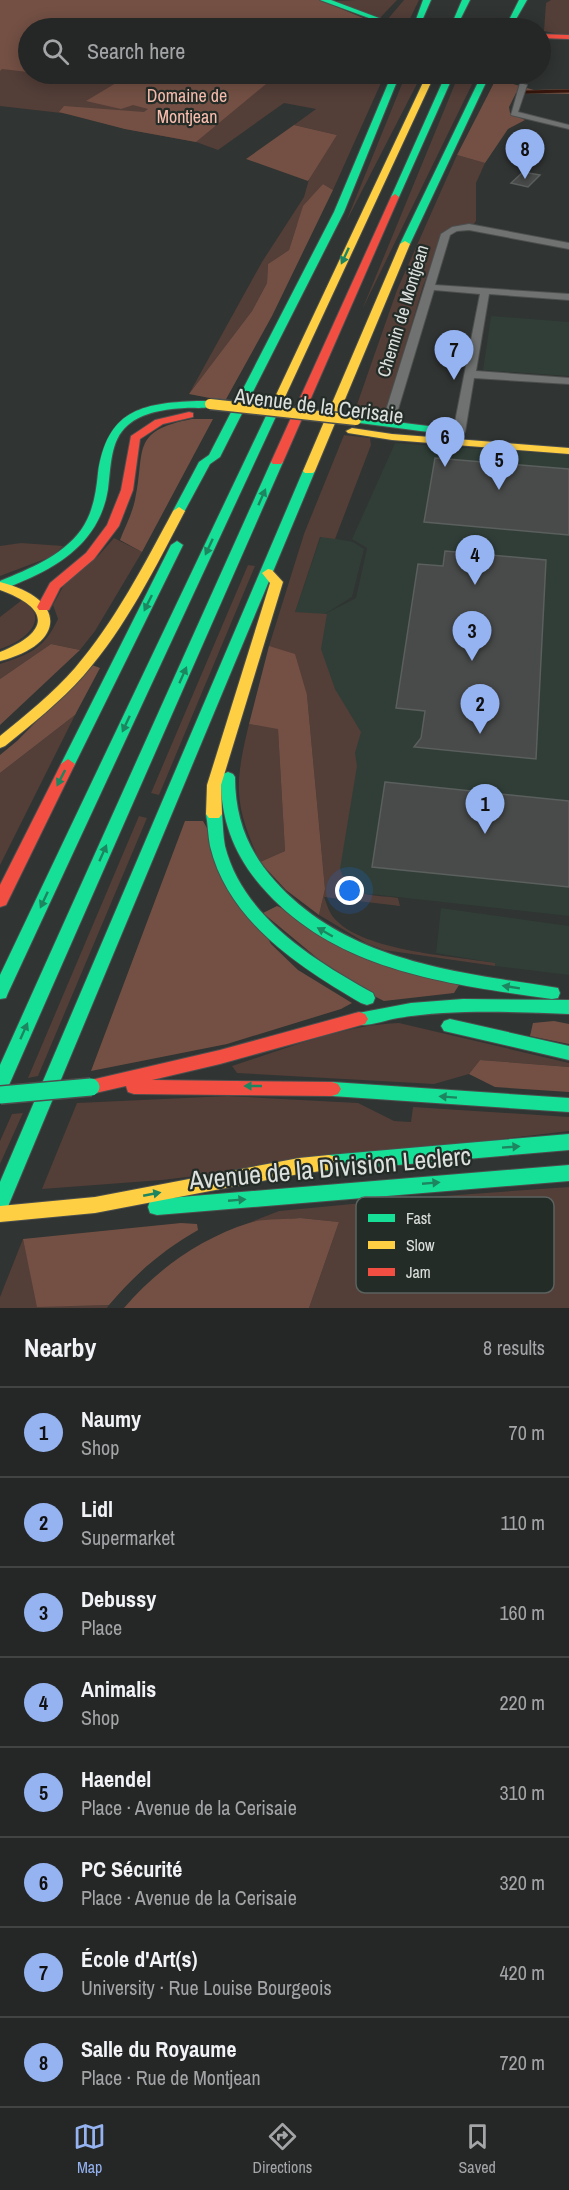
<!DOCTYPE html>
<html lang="en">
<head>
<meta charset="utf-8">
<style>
  :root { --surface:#242726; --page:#2c2f2e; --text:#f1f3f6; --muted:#a3a5a7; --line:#414443; --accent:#95b2f1 }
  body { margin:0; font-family:"Archivo Narrow",sans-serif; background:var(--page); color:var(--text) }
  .you { position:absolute; left:350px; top:891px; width:21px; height:21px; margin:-15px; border:4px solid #fff; border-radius:50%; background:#1a73e8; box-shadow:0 0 0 9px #1a73e833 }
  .badge { display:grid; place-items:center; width:39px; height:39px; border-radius:50%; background:var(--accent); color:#111; font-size:20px; font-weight:700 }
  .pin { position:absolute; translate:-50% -50px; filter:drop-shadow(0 2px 3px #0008) }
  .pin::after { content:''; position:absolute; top:32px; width:21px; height:18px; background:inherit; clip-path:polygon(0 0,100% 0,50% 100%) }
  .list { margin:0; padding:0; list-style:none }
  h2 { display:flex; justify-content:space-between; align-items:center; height:78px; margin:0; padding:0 24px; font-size:26px }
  h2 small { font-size:20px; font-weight:400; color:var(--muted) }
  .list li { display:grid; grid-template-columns:39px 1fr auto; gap:18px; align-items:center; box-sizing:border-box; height:90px; padding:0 24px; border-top:2px solid var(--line) }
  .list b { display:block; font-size:22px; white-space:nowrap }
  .list p { margin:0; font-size:20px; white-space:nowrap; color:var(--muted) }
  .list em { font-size:20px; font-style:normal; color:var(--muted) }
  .icon { flex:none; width:33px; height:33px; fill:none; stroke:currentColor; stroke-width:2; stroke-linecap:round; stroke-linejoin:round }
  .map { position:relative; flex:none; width:569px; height:1308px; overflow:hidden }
  .search { position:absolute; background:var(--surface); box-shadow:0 3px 15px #0003; left:18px; right:18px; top:18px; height:66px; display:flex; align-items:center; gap:15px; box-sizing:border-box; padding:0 21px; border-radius:33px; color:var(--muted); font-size:22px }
  .sheet { height:798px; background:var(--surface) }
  nav { display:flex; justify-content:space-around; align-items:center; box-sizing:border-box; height:84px; border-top:2px solid var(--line); background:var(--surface); font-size:16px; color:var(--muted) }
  nav a { display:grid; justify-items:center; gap:3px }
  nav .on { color:var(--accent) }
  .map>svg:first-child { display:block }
</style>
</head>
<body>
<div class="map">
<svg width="569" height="1308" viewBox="0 0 569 1308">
  <rect width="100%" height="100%" fill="#303432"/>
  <!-- built -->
  <path fill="#303e37" d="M 491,316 L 569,322 L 569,376 L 483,370 Z
    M 395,443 L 569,455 L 569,916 L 325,889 L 316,652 L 325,614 L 356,598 L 367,548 L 352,539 Z
    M 321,536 L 353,542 L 364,549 L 352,597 L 323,615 L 295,612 Z
    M 441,908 L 569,926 L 569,975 L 495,966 L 495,963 L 436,953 Z"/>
  <!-- green -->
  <path fill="#533e38" d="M 0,0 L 373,22 L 393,28 L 28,28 L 28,74 L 385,74 L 333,190 L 323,184 L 297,225 L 289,250 L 268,264 L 267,283 L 252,311 L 189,394 L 262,262 L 304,197 L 310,176 L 337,135 L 294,125 L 316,109 L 284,103 L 218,150 L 196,142 L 125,129 L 70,114 L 0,106 Z
    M 356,0 L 397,0 L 380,18 L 334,1 Z
    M 404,0 L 419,0 L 407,25 L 387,20 Z
    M 551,0 L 569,0 L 569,36 L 544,31 L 546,3 Z
    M 406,74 L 422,74 L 346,222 Z
    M 459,74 L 477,74 L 362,310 Z
    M 457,155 L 485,163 L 476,183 L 476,221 L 474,224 L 446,232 L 442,237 L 423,286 L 384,419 L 353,416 L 397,290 Z
    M 344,435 L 370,438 L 371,445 L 335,539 L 320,537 L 295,612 L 327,614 L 321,649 L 335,689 L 361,732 L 355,753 L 357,766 L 340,869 C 351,899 371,894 398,898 L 400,906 L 324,897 C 326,902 328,909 331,914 C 355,951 454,956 495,963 L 495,966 L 384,950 L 366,943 L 319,915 L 325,889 L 307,695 L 269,646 L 304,534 Z
    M 114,538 L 142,552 L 95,631 L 80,650 L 51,644 L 0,679 L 0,664 C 31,653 43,650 58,619 L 53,605 L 65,583 L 99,555 Z
    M 21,543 L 63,546 L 53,556 L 0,576 L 0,546 Z
    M 248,565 L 255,566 L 159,795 L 151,793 Z
    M 22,600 C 53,619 23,642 0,649 L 0,617 Z
    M 75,715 L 0,865 L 0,773 Z
    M 249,724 L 278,728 L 285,851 L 260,862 C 234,804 234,786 249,724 Z
    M 139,816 L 147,818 L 38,1076 L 28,1078 Z
    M 399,1023 L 569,1063 L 569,1067 L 480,1060 L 469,1074 L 434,1084 L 237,1073 L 232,1066 C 286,1049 342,1025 399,1023 Z
    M 228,1096 L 358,1103 L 394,1121 L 411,1122 L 413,1107 L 569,1117 L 569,1131 L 162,1180 L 42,1189 L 77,1103 Z
    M 23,1113 L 0,1164 L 0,1141 L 12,1114 Z
    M 569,1187 L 569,1308 L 309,1308 L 339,1222 L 300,1218 L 251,1222 L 279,1211 L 415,1198 Z
    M 23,1239 L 38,1306 L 109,1305 L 107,1308 L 0,1308 L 0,1297 Z"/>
  <!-- forest -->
  <path fill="#745044" d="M 0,0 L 320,0 L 373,22 L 371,28 L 28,28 L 28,72 L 2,69 L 0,71 Z
    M 39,74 L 278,74 L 196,142 L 125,129 L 59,112 L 64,106 L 144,112 L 148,109 L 133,105 L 121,109 L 86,101 L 116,83 Z
    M 496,79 L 534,90 L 569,89 L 569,94 L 516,93 L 509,107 L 510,113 L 525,120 L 508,129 L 485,163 L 457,155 Z
    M 294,125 L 337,135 L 308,181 L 246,159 Z
    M 323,184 L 333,190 L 272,316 L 225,401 L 189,394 L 252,311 L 267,283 L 268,264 L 289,250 L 303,206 Z
    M 192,419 L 213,419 L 142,552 L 120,540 C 125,527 132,514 135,500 C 146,451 129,431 192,419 Z
    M 51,644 L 80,650 L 0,725 L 0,679 Z
    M 269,646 L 295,654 L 307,695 L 325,889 L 319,915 L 286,890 L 260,862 L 285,851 L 278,729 L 249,724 Z
    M 92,665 L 100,668 L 75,715 L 0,773 L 0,755 L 17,741 Z
    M 185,821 L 203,821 L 271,944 L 298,970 L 352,1003 L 341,1009 L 227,1044 L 91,1071 Z
    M 277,906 L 459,985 L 454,993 L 384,1001 L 346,982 L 263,913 Z
    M 554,1021 L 569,1024 L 569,1044 L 530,1036 L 533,1023 Z
    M 480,1060 L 569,1067 L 569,1092 L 495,1087 L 469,1074 Z
    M 300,1218 L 339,1222 L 309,1308 L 124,1308 C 156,1270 201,1238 249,1223 C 264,1218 284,1220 300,1218 Z
    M 181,1223 L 197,1224 L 198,1230 C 163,1250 135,1274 109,1305 L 37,1307 L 23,1239 Z"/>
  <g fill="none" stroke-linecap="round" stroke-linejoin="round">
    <!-- stream -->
    <path stroke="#35150c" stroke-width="3" d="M 525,92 L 569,91"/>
  </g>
  <!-- building -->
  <path fill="#484b49" stroke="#5b5f5d" stroke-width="1.5" d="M 523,172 L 540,175 L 528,187 L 511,183 Z
    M 435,458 L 569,469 L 569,535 L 424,522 Z
    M 445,551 L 546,560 L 536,759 L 414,747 L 421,738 L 425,711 L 396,708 L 418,564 L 443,566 Z
    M 385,782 L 569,801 L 569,887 L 372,867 Z"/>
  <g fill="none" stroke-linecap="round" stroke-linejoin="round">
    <defs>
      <path id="street" d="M 520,83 L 527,85 L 518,112 L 569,125 L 569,129 L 511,115 Z
        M 469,224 L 569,243 L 569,249 L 469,230 L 457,231 L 450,235 L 435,285 L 569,294 L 569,300 L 489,294 L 476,371 L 569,378 L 569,384 L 474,378 L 465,432 L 459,435 L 455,434 L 453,432 L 480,294 L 434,290 L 394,423 L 388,426 L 384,425 L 382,423 L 441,234 L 452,227 Z"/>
      <path id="fast" d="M 320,0 L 331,0 L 403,27 L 396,28 Z
        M 423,0 L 431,0 L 421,23 L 414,25 Z
        M 462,0 L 470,0 L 456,28 L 450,28 Z
        M 519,0 L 527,0 L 511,28 L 505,28 Z
        M 392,74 L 400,74 L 344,212 L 220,457 L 210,464 L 183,514 L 175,514 L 173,511 L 199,462 L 209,455 L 334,212 Z
        M 446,74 L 454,74 L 399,197 L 392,199 L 391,197 Z
        M 482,74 L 490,74 L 410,244 L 402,246 L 400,244 Z
        M 280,394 L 285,397 L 8,993 L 6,998 L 0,999 L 0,975 L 275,397 Z
        M 197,401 L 210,401 L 216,404 C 208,410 194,407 185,408 C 166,409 143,412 128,425 C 110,440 111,467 108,489 C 101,534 70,560 30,578 C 20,582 10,587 0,590 L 0,581 C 29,569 62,556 81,530 C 93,513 96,493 98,473 C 107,411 140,403 197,401 Z
        M 356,417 L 436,427 L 442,430 L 436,433 L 352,422 L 352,418 Z
        M 277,459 L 283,462 L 9,1085 L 6,1090 L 0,1092 L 0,1065 L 271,462 Z
        M 309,467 L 315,471 L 9,1204 L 7,1210 L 0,1212 L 0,1182 L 303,471 Z
        M 177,541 L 183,545 L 75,764 L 73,767 L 63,767 L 61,764 L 171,545 Z
        M 228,772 L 233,774 L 235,777 C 235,818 248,851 275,881 C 345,960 454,972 552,987 L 558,988 L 560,993 L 558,998 L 552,999 C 447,984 334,971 261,886 C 234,855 220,818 221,777 L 223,774 Z
        M 214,809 L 219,810 L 222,814 C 223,825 223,836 225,846 C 243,917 314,960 373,993 L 375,998 L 373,1003 L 367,1005 L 361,1003 C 299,967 228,921 210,846 C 208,836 208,825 206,814 L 209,810 Z
        M 463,999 L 569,1000 L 569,1014 C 512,1012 455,1009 398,1018 C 385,1020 366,1028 353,1024 L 350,1019 L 353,1014 L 411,1003 Z
        M 450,1019 L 569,1046 L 569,1060 L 444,1031 L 441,1026 L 444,1021 Z
        M 332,1082 L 569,1098 L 569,1112 L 332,1096 L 326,1094 L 323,1089 L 326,1084 Z
        M 569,1134 L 569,1150 L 329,1171 L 322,1169 L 320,1163 L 322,1157 L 329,1155 Z
        M 569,1165 L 569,1181 L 157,1215 L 150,1213 L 148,1207 L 150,1201 L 157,1199 Z"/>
      <path id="slow" d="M 427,74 L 435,74 L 285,397 L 280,400 L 276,399 L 275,397 Z
        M 405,241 L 410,244 L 315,471 L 313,473 L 305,473 L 303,471 L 400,244 Z
        M 352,428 L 392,434 L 569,448 L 569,454 L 392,440 L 348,433 L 346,431 Z
        M 179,507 L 185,511 C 155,568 126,627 84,675 C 60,702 32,724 5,746 L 0,748 L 0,736 C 26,715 53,693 75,668 C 115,621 144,565 173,511 Z
        M 268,569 L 272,570 L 283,582 L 221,785 L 222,814 L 219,818 L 209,818 L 206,814 L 207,785 L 270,583 L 262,573 Z
        M 0,582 C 68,599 66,644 0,661 L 0,652 C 49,632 52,609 0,590 Z
        M 329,1155 L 336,1157 L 338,1163 L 336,1169 L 299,1174 L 95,1213 L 0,1222 L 0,1206 L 95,1197 L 299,1158 Z"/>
      <path id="jam" d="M 540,34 L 569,35 L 569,39 L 540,38 Z
        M 395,194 L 399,197 L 283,462 L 281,464 L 273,464 L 271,462 L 391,197 Z
        M 189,412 L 193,413 L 193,417 L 163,424 L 140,439 L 133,490 L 119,526 L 94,559 L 60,588 L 49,610 L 39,610 L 37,607 L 50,583 L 86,553 L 107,525 L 121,490 L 131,436 L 155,420 Z
        M 68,759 L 75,764 L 8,901 L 6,905 L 0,907 L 0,885 L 61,764 Z
        M 359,1012 L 365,1014 L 368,1019 L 365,1024 L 220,1064 L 152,1080 L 332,1082 L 338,1084 L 341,1089 L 338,1094 L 332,1096 L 134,1094 L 128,1092 L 126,1086 L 91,1094 L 85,1092 L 82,1087 L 85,1082 L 91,1080 L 220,1050 Z"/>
    </defs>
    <!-- street casing -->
    <use href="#street" stroke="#4c4f4e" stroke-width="2"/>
    <!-- fast casing -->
    <use href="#fast" stroke="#4c4f4e" stroke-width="2"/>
    <!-- slow casing -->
    <use href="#slow" stroke="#4c4f4e" stroke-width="2"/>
    <!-- jam casing -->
    <use href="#jam" stroke="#4c4f4e" stroke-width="2"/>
    <!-- street -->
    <use href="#street" fill="#6f7270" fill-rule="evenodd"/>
    <!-- fast -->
    <use href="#fast" fill="#16e098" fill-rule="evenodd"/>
    <!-- slow -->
    <use href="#slow" fill="#ffcf43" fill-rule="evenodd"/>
    <!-- jam -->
    <use href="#jam" fill="#f24e42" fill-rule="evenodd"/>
    <defs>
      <path id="fast-bridge-far1" d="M 414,28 L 417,23"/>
      <path id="fast-bridge" d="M 0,1095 L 91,1087"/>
      <path id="slow-bridge" d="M 210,404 L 356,420"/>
    </defs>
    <!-- fast-bridge-far1 casing -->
    <use href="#fast-bridge-far1" stroke="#4c4f4e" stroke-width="10" stroke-linecap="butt"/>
    <!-- fast-bridge casing -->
    <use href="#fast-bridge" stroke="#4c4f4e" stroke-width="20" stroke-linecap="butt"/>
    <!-- slow-bridge casing -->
    <use href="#slow-bridge" stroke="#4c4f4e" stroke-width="13" stroke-linecap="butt"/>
    <!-- fast-bridge-far1 -->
    <use href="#fast-bridge-far1" stroke="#16e098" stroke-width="8"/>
    <!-- fast-bridge -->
    <use href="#fast-bridge" stroke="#16e098" stroke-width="17"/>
    <!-- slow-bridge -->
    <use href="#slow-bridge" stroke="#ffcf43" stroke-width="10"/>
  </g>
  <!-- one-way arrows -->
  <defs><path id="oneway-solid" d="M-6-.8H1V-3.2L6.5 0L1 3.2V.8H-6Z" transform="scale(1.5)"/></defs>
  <g fill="#1d8660">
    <use href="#oneway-solid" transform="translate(345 256) rotate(115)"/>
    <use href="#oneway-solid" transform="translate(262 497) rotate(-66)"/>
    <use href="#oneway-solid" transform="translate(209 547) rotate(115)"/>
    <use href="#oneway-solid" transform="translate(148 603) rotate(116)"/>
    <use href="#oneway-solid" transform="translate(183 675) rotate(-66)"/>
    <use href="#oneway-solid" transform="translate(126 724) rotate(115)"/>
    <use href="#oneway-solid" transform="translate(61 778) rotate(117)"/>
    <use href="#oneway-solid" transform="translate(103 853) rotate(-66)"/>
    <use href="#oneway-solid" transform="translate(44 900) rotate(115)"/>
    <use href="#oneway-solid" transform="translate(325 932) rotate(-150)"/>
    <use href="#oneway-solid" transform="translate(511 987) rotate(-171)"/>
    <use href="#oneway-solid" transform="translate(24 1031) rotate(-66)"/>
    <use href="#oneway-solid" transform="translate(253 1086) rotate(-180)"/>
    <use href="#oneway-solid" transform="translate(448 1097) rotate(-176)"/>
    <use href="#oneway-solid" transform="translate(511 1147) rotate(-4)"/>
    <use href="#oneway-solid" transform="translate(431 1183) rotate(-5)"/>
    <use href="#oneway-solid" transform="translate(152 1194) rotate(-11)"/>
    <use href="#oneway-solid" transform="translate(237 1200) rotate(-5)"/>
  </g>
  <g text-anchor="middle" stroke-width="4.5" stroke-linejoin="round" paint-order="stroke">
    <!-- far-park labels -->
    <g font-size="18" fill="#fbbfaf" stroke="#242c28">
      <text x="187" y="102">Domaine de<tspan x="187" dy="21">Montjean</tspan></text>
    </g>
    <!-- far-street labels -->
    <g font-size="18" fill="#dce1de" stroke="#242c28">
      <text transform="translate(403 311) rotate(-73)" y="6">Chemin de Montjean</text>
    </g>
    <!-- street labels -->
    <g font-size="21" fill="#dce1de" stroke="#242c28">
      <text transform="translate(319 406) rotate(7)" y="7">Avenue de la Cerisaie</text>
    </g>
    <!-- near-street labels -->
    <g font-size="26" fill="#dce1de" stroke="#242c28">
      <text transform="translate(330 1168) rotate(-5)" y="9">Avenue de la Division Leclerc</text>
    </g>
  </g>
  <!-- legend -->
  <rect x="356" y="1197" width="198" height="96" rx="9" fill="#242c28" stroke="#5b625f" stroke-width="1.5"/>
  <rect x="368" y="1214" width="27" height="8" fill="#16e098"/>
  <rect x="368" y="1241" width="27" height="8" fill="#ffcf43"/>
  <rect x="368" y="1268" width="27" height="8" fill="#f24e42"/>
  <g font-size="16" fill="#dce1de">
    <text x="406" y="1224">Fast</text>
    <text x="406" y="1251">Slow</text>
    <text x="406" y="1278">Jam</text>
  </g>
</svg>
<div class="you"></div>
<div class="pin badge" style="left:485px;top:834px">1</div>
<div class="pin badge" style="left:480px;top:734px">2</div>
<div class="pin badge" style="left:472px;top:661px">3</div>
<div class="pin badge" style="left:475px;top:585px">4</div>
<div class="pin badge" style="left:499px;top:490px">5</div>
<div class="pin badge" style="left:445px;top:467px">6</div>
<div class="pin badge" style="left:454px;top:380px">7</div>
<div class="pin badge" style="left:525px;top:179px">8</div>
<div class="search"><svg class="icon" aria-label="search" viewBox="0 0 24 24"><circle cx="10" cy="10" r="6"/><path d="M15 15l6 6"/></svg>Search here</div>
</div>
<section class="sheet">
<h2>Nearby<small>8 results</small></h2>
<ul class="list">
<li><span class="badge">1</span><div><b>Naumy</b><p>Shop</p></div><em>70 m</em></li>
<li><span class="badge">2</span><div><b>Lidl</b><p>Supermarket</p></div><em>110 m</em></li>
<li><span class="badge">3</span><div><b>Debussy</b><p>Place</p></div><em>160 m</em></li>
<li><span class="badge">4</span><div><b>Animalis</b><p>Shop</p></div><em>220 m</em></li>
<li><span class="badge">5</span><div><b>Haendel</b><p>Place · Avenue de la Cerisaie</p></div><em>310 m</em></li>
<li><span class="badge">6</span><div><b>PC Sécurité</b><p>Place · Avenue de la Cerisaie</p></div><em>320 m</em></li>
<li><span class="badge">7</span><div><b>École d'Art(s)</b><p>University · Rue Louise Bourgeois</p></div><em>420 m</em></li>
<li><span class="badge">8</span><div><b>Salle du Royaume</b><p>Place · Rue de Montjean</p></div><em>720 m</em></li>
</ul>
</section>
<nav>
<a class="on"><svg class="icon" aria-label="map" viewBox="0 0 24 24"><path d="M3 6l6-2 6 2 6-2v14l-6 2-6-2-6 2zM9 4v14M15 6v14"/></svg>Map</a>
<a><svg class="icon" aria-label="directions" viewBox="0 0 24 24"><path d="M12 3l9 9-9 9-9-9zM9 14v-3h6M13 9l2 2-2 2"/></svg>Directions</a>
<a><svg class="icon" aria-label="saved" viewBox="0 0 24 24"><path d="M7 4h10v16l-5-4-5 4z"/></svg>Saved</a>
</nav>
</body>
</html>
